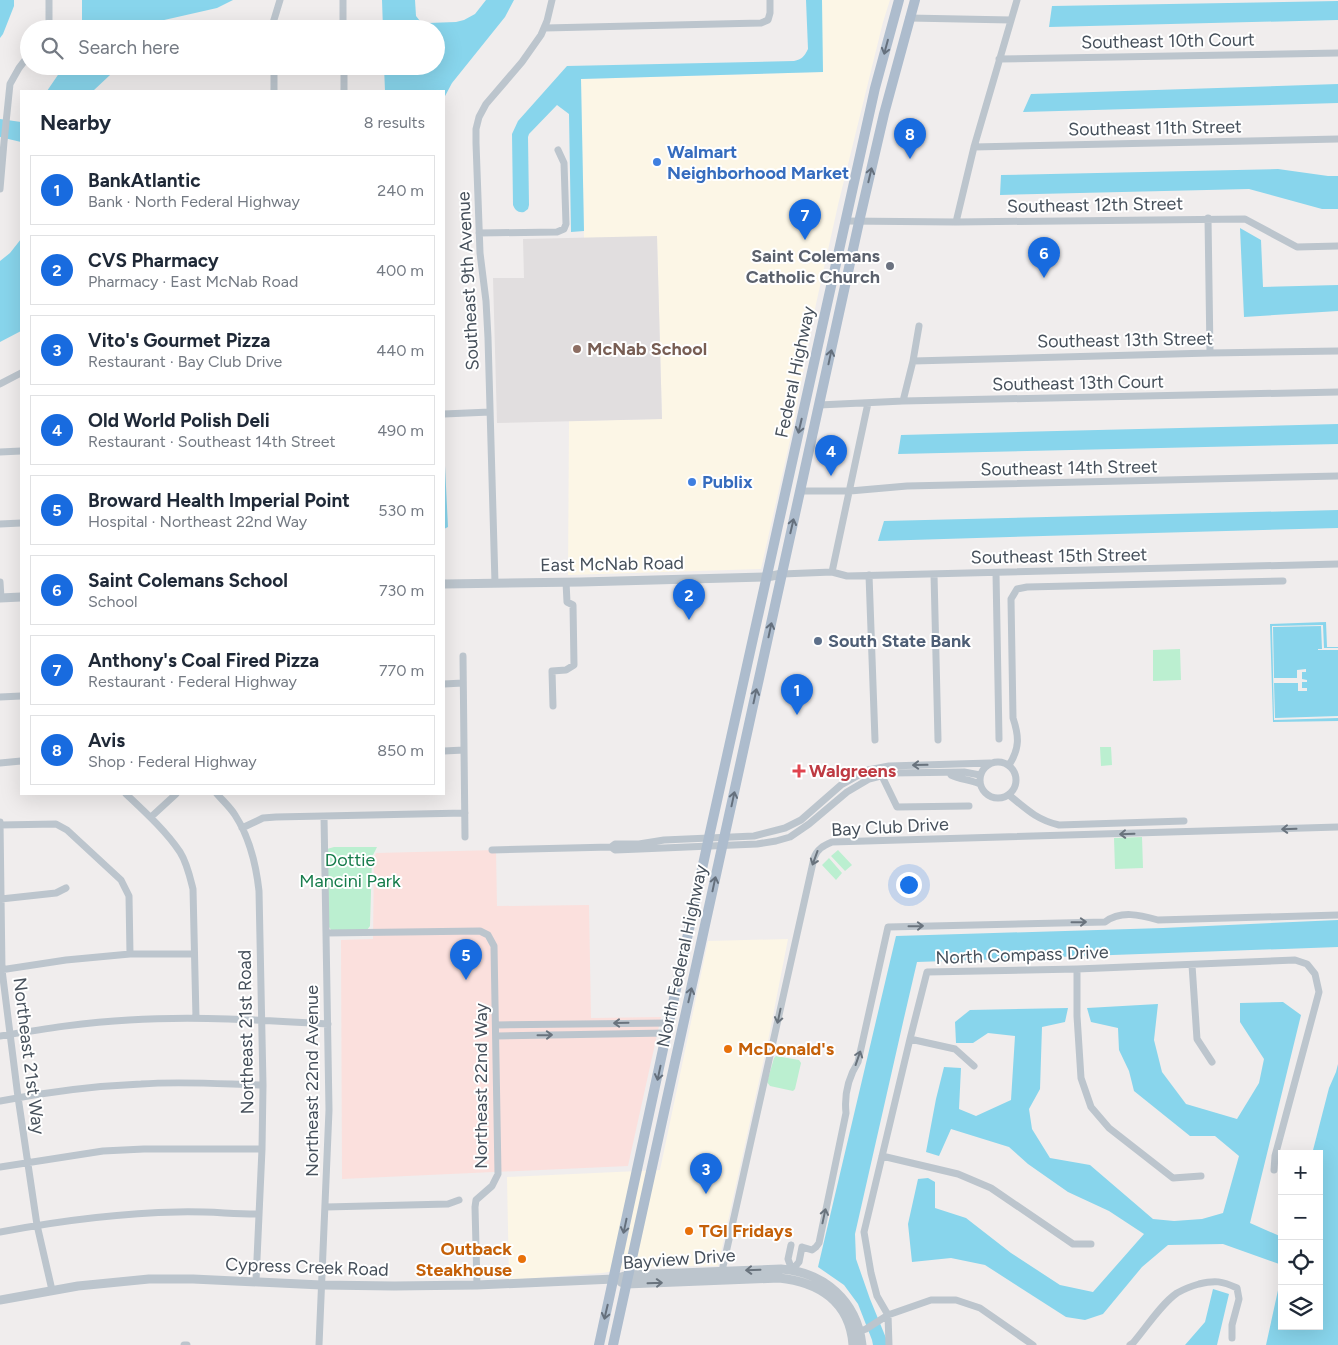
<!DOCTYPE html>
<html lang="en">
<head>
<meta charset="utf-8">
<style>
  :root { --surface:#fff; --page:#f6f6f7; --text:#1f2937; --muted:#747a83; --line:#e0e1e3; --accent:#186bdf }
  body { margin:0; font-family:Figtree,sans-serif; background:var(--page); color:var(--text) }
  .controls { position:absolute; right:15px; bottom:15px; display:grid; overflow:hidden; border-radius:0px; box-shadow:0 5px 20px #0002 }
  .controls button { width:45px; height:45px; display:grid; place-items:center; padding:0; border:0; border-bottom:1px solid var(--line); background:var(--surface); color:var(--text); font:25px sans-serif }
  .you { position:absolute; left:908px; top:884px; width:18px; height:18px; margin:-12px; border:4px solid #fff; border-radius:50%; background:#1a73e8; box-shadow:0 0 0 8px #1a73e833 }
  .badge { display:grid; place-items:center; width:32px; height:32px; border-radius:50%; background:var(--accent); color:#fff; font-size:16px; font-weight:700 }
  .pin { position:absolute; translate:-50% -41px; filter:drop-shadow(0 1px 2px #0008) }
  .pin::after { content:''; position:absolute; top:26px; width:18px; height:15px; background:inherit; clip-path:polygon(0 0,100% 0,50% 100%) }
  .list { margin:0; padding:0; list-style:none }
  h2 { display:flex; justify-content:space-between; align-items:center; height:65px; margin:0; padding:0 20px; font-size:21px }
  h2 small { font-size:16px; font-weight:400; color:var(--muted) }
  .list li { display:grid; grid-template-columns:32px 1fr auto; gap:15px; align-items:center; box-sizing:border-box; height:70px; margin:0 10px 10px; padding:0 10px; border:1px solid var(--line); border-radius:0px }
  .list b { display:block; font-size:19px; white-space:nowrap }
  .list p { margin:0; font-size:16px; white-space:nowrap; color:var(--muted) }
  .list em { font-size:16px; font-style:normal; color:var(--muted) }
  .icon { flex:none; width:28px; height:28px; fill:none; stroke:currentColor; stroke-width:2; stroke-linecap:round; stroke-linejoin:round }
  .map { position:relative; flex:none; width:1338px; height:1345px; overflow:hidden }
  .search { position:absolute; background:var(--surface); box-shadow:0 5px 20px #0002; left:20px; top:20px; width:425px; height:55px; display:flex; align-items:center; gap:12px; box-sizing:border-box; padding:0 18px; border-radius:28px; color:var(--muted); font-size:19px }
  .panel { position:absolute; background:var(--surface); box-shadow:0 5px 20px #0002; left:20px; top:90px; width:425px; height:705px; border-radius:0px }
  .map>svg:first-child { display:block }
</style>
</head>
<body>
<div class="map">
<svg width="1338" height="1345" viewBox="0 0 1338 1345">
  <rect width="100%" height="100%" fill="#f0eded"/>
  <!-- commercial -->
  <path fill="#fcf6e6" d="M 822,0 L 890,0 L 883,22 L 838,205 L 816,304 L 793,427 L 761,569 L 568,575 L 569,421 L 662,419 L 657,237 L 584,238 L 581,79 L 822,72 Z
    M 788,939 L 769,1036 L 718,1266 L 639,1267 L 602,1273 L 509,1280 L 507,1177 L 660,1170 L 708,941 Z"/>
  <!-- education -->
  <path fill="#e1dedf" d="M 657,236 L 662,419 L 497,423 L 493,278 L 524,278 L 523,239 Z"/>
  <!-- medical -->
  <path fill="#fbe0dd" d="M 496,850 L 497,906 L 589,905 L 591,1018 L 661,1017 L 628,1166 L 342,1179 L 341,940 L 373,939 L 374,858 L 376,853 Z"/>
  <!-- green -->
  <path fill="#bbefd0" d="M 1180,649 L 1181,680 L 1153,681 L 1153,650 Z
    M 1100,747 L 1111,747 L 1112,765 L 1101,766 Z
    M 1142,837 L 1143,868 L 1115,869 L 1114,838 Z
    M 334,847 L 377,847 L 372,857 L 370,926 L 367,930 L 332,931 L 329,927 L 327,849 Z
    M 838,850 L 852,865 L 845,871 L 831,856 Z
    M 829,858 L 842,873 L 836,880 L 822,865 Z
    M 776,1056 L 799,1060 L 801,1063 L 795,1089 L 793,1091 L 770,1086 L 767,1082 L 774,1058 Z"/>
  <!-- water -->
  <path fill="#88d5ec" d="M 0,0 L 14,0 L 14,6 L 3,34 L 0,38 Z
    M 82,0 L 233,0 L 217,8 L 151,23 L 143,29 L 82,29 Z
    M 382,0 L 415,0 L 416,16 L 420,21 L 428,23 L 456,22 L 464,20 L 475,14 L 486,0 L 514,0 L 505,17 L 452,83 L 444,98 L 444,91 L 385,91 L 384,66 L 436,66 L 436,29 L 383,29 Z
    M 806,0 L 822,0 L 823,72 L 581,79 L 584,231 L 571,232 L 569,114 L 557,105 L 529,134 L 528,137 L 529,205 L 528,209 L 524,212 C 518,213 515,210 513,205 L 512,134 L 518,121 L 567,66 L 794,61 C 802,59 804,57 808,49 Z
    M 1338,1 L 1338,20 L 1049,27 L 1052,6 Z
    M 64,66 L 111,66 L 110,75 L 93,91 L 47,91 Z
    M 1338,84 L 1338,103 L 1023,112 L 1031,94 Z
    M 0,119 L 21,122 L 21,142 L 0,137 Z
    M 1278,169 L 1328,176 L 1338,176 L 1338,209 L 1322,209 L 1249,189 L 1000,195 L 1001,175 Z
    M 1240,228 L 1261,240 L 1263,287 L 1338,285 L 1338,311 L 1244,317 Z
    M 21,239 L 21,331 L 0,342 L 0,261 L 10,253 Z
    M 1338,424 L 1338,444 L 898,454 L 901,435 Z
    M 444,461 L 445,466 L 448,527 L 444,529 Z
    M 1338,510 L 1338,528 L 1043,536 L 878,541 L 884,521 Z
    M 1326,622 L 1327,647 L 1338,647 L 1338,721 L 1273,722 L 1270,624 Z
    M 1338,920 L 1338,947 L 917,962 L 904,1018 L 855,1234 L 856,1259 L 870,1299 L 886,1338 L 886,1345 L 873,1345 L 872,1340 L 858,1304 L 844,1285 L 818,1267 L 896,936 L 1163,928 Z
    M 1283,1002 L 1301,1015 L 1250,1223 L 1282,1237 L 1282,1265 L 1223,1244 L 1168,1245 L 1142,1267 L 1103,1314 L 1085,1320 L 1066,1317 L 985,1265 L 951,1258 L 912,1262 L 908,1224 L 918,1179 L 928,1178 L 935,1182 L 935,1208 L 966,1218 L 1011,1253 L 1060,1285 L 1093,1292 L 1144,1234 L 1109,1211 L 1068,1192 L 1028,1164 L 1009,1147 L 951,1129 L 939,1156 L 926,1152 L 936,1099 L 944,1067 L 961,1068 L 959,1109 L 976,1116 L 1011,1100 L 1015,1036 L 988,1033 L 973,1043 L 956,1043 L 955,1022 L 970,1010 L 1068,1008 L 1065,1022 L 1042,1027 L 1040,1089 L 1029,1109 L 1032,1129 L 1050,1158 L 1090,1165 L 1153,1219 L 1174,1221 L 1202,1219 L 1223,1213 L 1239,1156 L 1215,1136 L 1190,1136 L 1134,1091 L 1129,1071 L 1119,1050 L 1118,1028 L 1091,1022 L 1087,1008 L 1158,1004 L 1154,1040 L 1162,1072 L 1186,1104 L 1237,1119 L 1259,1083 L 1264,1059 L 1240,1022 L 1240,1003 Z
    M 1338,1064 L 1338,1345 L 1266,1345 L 1282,1272 L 1282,1326 L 1319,1326 L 1319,1154 L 1312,1154 L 1329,1088 L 1336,1072 Z
    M 1213,1289 L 1229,1294 L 1217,1345 L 1185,1345 L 1205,1322 Z"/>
  <!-- pier -->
  <path fill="#f0eded" d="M 1323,625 L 1324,648 L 1338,648 L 1338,650 L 1318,650 L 1318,649 L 1322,649 L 1321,626 L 1273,627 L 1274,678 L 1297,678 L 1297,670 L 1306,669 L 1306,672 L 1302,672 L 1302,679 L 1307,680 L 1307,682 L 1302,682 L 1302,688 L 1307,688 L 1307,691 L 1298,691 L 1298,683 L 1274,683 L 1275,718 L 1338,716 L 1338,718 L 1274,720 L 1272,626 Z"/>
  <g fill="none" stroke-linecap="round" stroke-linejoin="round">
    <!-- minor -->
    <path stroke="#bcc5cd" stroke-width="7" d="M 343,0 L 343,29
      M 909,18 L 1011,20
      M 545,28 L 761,23 L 768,20 L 770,13 L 770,0
      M 46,29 L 49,22 L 49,0
      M 274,29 L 273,23 L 280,0
      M 999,59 L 1338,53
      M 274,66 L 274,91
      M 344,66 L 344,91
      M 274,68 L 315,66
      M 974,147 L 1338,139
      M 0,189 L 4,142 L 10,84 L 19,68 L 29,55
      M 1208,218 L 1210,353
      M 845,221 L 956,222 L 1245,219 L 1297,247 L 1338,246
      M 956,222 L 974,147 L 1017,0
      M 479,233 L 557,232 L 564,229 L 566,224 L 564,163 L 558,150
      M 913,361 L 1210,353 L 1338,351
      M 0,384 L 21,373
      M 903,401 L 913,361 L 919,326
      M 819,405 L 903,401 L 1338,392
      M 444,414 L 490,412
      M 0,452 L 21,451
      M 800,491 L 850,491 L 907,486 L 1338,476
      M 0,524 L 21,523
      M 832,572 L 868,403
      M 996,573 L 999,739
      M 782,574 L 832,572 L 847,576 L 1338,564
      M 934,574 L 938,740
      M 869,575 L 875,740
      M 0,582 L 1,598
      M 495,583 L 488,338 L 486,301 L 480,253 L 476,143 L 476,129 L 479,117 L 486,104 L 522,62 L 541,35 L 547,21 L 552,0
      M 463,656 L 465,837
      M 444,684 L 463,683
      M 0,697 L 21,696
      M 553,706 L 552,671 L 566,670 L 574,665 L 573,605 L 567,602 L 566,582
      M 444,751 L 464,750
      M980 780a18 18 0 1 1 36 0a18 18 0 1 1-36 0Z
      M 0,763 L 21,761
      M 1009,765 C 1020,748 1019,736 1013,718 L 1011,599 L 1017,589 L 1027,587 L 1283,581
      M 880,772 L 897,807 L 969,806
      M 951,775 C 961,780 969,779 980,784
      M 126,794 C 144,811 166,831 180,852 C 187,863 190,877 193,889 L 196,1018
      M 217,794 C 223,801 230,807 235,815 C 250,838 256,864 259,891 L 263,1085 L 262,1149 L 256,1281
      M 1009,795 C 1026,809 1037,820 1059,825 L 1184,821
      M 151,817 L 176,794
      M 0,822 L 2,970 L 18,1097 L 37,1225 L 52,1290
      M 0,825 L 56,824 L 67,830 L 121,880 L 129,896 L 130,954
      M 242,828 L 263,818 L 276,817 L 465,813
      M 611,847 L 615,844 L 639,844 L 664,840 L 754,836 L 785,828 L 801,820 L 841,785 L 868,770 L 889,766 L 990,763
      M 492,850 L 611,847 L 615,850 L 640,849 L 757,844 L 776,841 L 790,837 L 809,824 L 847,792 L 869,779 L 892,773 L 964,772 L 980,775
      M 1,899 L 56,893 L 66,888
      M 326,933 L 480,931 L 488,935 L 494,946 L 498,1174 L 492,1186 L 476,1200 L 475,1207 L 477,1285
      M 1192,965 L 1197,1039 L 1212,1062
      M 1077,969 L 1077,1016 L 1081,1078 L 1091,1107 L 1109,1128 L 1173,1178 L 1201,1176
      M 0,970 L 66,960 L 130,954 L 194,954
      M 496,1025 L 670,1023
      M 0,1036 C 43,1029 86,1022 129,1020 C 195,1016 262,1020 328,1024
      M 496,1036 L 667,1033
      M 910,1039 L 955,1049 L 974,1066
      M 0,1101 C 46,1092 94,1086 141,1084 C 181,1081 222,1084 263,1085
      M 882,1156 L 958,1174 L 991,1188 L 1073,1244 L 1091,1244
      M 0,1167 L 103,1151 L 144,1149 L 262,1149
      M 326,1207 L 448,1204 L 459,1200
      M 0,1232 C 59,1221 118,1213 178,1212 C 205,1211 232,1214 259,1214
      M 791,1245 L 788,1259 L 792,1270 L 799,1262 L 802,1247 L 812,1250 L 816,1247 L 819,1243 L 846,1113 C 844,1094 848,1078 858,1062 L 888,927 L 1105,922 C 1121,910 1140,915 1158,920 L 1338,915
      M 722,1271 L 814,858 C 817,849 823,846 832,842 L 1338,827
      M 855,1333 L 866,1329 L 888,1315 L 931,1300 L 956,1300 L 980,1308 L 1033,1345
      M 184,1345 L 187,1345
      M 319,1345 L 329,1110 L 324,816
      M 889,1345 L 888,1315 L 877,1296 L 871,1273 L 864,1232 L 910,1039 L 927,972 L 1077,969 L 1295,960 L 1307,964 L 1315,974 L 1319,992 L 1275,1156 L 1274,1170
      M 1130,1345 L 1133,1343 C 1146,1328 1161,1304 1177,1293 C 1184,1289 1192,1286 1199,1284 C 1215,1280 1222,1281 1237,1288 L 1239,1299 L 1232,1325 L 1232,1338"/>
    <!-- tertiary -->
    <path stroke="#bcc5cd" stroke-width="9" d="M 444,584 L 581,582 L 767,577 L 782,574
      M 0,598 L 21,597
      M 621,1282 L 626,1284 L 779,1278 C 819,1282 850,1302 853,1345
      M 0,1300 L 78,1286 L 149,1279 L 193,1279 L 321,1285 L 394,1286 L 477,1285 L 614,1279 L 628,1275 L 781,1269 C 824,1272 857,1301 862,1345"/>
    <!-- primary -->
    <path stroke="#adbccd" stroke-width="10" d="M 599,1345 L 707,846 L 857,169 L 875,88 L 899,0
      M 613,1345 L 859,222 L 884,114 L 915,0"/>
  </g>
  <!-- one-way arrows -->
  <defs><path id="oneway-shaft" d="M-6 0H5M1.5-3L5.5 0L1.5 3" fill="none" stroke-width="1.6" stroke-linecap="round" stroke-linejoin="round" transform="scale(1.25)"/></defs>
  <g stroke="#65707d">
    <use href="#oneway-shaft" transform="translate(886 47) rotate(105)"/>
    <use href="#oneway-shaft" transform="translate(870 175) rotate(-77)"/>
    <use href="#oneway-shaft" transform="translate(830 357) rotate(-78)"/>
    <use href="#oneway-shaft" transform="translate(800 426) rotate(103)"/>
    <use href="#oneway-shaft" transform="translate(792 526) rotate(-77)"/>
    <use href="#oneway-shaft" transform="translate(770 630) rotate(-78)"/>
    <use href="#oneway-shaft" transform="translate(755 696) rotate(-78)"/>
    <use href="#oneway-shaft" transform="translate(733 799) rotate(-78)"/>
    <use href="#oneway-shaft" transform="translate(714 884) rotate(-78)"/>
    <use href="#oneway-shaft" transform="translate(690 995) rotate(-77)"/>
    <use href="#oneway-shaft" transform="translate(659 1073) rotate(102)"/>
    <use href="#oneway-shaft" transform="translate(625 1226) rotate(102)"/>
    <use href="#oneway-shaft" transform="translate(606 1312) rotate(103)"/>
  </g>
  <g stroke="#69737d">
    <use href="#oneway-shaft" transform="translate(920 765) rotate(179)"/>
    <use href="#oneway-shaft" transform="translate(1289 829) rotate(178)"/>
    <use href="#oneway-shaft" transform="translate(1127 834) rotate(178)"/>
    <use href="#oneway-shaft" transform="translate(815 858) rotate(110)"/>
    <use href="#oneway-shaft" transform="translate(1079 922) rotate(-1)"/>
    <use href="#oneway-shaft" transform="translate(916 926) rotate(-1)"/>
    <use href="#oneway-shaft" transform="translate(779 1016) rotate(102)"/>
    <use href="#oneway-shaft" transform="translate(621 1023) rotate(179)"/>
    <use href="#oneway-shaft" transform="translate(545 1035) rotate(-1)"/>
    <use href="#oneway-shaft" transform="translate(858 1058) rotate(-71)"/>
    <use href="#oneway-shaft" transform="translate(824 1216) rotate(-78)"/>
    <use href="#oneway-shaft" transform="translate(753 1270) rotate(178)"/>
    <use href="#oneway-shaft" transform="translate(655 1283) rotate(-2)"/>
  </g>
  <!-- markers -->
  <g fill="#3f7fe0" stroke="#fff" stroke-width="2">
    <circle cx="657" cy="162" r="5"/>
    <circle cx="692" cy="482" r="5"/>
  </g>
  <circle fill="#6b7280" stroke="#fff" stroke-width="2" cx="890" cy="266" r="5"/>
  <circle fill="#8d6e63" stroke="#fff" stroke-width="2" cx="577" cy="349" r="5"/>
  <circle fill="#5c6f8a" stroke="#fff" stroke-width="2" cx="818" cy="641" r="5"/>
  <path fill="#e0444e" stroke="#fff" stroke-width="2" d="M796.5 763.5h5v5h5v5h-5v5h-5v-5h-5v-5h5z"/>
  <g fill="#e8710a" stroke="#fff" stroke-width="2">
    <circle cx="728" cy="1049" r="5"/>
    <circle cx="689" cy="1231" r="5"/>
    <circle cx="522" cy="1259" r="5"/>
  </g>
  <g text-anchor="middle" stroke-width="4" stroke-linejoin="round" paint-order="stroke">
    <!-- street labels -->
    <g font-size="18" fill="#46505b" stroke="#fff">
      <text transform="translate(1168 41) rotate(-1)" y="6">Southeast 10th Court</text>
      <text transform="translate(1155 128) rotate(-1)" y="6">Southeast 11th Street</text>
      <text transform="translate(1095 205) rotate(-1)" y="6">Southeast 12th Street</text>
      <text transform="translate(468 281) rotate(-93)" y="6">Southeast 9th Avenue</text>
      <text transform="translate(1125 340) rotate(-1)" y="6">Southeast 13th Street</text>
      <text transform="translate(795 372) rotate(-78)" y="6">Federal Highway</text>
      <text transform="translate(1078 383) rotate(-1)" y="6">Southeast 13th Court</text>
      <text transform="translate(1069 468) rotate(-1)" y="6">Southeast 14th Street</text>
      <text transform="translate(1059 556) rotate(-1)" y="6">Southeast 15th Street</text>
      <text transform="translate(612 564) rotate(-1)" y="6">East McNab Road</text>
      <text transform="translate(890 827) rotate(-3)" y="6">Bay Club Drive</text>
      <text transform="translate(1022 955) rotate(-2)" y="6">North Compass Drive</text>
      <text transform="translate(682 956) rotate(-78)" y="6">North Federal Highway</text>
      <text transform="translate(246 1032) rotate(-91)" y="6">Northeast 21st Road</text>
      <text transform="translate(29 1056) rotate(83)" y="6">Northeast 21st Way</text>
      <text transform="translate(312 1081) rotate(-90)" y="6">Northeast 22nd Avenue</text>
      <text transform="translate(481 1086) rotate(-90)" y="6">Northeast 22nd Way</text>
      <text transform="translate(679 1259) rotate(-4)" y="6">Bayview Drive</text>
      <text transform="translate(307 1267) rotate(2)" y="6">Cypress Creek Road</text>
    </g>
    <!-- shop labels -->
    <g font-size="18" font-weight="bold" fill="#366cbe" stroke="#fff" text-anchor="start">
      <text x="667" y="158">Walmart<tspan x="667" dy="21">Neighborhood Market</tspan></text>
      <text x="702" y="488">Publix</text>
    </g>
    <!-- worship labels -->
    <g font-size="18" font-weight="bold" fill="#5b616d" stroke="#fff" text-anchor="end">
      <text x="880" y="262">Saint Colemans<tspan x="880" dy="21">Catholic Church</tspan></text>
    </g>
    <!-- education labels -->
    <g font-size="18" font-weight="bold" fill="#785e54" stroke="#fff" text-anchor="start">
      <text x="587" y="355">McNab School</text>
    </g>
    <!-- service labels -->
    <g font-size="18" font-weight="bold" fill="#4e5e75" stroke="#fff" text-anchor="start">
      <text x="828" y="647">South State Bank</text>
    </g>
    <!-- health labels -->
    <g font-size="18" font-weight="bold" fill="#be3a42" stroke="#fff" text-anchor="start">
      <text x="809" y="777">Walgreens</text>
    </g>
    <!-- park labels -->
    <g font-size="18" fill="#167c4b" stroke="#fff">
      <text x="350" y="866">Dottie<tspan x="350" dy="21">Mancini Park</tspan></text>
    </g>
    <!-- food labels -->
    <g font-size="18" font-weight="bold" fill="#c56008" stroke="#fff" text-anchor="start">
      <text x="738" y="1055">McDonald's</text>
      <text x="699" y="1237">TGI Fridays</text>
      <text x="512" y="1255" text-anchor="end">Outback<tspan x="512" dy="21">Steakhouse</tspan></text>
    </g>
  </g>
</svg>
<div class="controls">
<button>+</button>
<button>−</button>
<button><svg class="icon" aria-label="locate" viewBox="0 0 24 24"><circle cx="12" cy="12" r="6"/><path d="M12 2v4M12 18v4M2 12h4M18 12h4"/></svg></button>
<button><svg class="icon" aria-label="layers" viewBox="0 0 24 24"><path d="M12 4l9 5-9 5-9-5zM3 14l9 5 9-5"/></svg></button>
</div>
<div class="you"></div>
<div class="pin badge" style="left:797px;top:715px">1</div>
<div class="pin badge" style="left:689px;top:620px">2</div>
<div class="pin badge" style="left:706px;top:1194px">3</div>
<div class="pin badge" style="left:831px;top:476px">4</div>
<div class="pin badge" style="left:466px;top:980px">5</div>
<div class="pin badge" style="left:1044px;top:278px">6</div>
<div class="pin badge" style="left:805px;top:240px">7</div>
<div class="pin badge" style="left:910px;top:159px">8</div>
<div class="search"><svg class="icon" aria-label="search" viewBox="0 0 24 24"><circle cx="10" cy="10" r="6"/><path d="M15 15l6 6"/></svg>Search here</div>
<section class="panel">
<h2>Nearby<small>8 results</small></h2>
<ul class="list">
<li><span class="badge">1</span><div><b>BankAtlantic</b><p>Bank · North Federal Highway</p></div><em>240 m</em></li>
<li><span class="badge">2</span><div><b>CVS Pharmacy</b><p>Pharmacy · East McNab Road</p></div><em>400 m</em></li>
<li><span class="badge">3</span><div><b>Vito's Gourmet Pizza</b><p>Restaurant · Bay Club Drive</p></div><em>440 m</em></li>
<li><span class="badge">4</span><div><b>Old World Polish Deli</b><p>Restaurant · Southeast 14th Street</p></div><em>490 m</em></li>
<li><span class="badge">5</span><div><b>Broward Health Imperial Point</b><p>Hospital · Northeast 22nd Way</p></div><em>530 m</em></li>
<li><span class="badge">6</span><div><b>Saint Colemans School</b><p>School</p></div><em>730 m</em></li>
<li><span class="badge">7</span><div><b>Anthony's Coal Fired Pizza</b><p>Restaurant · Federal Highway</p></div><em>770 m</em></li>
<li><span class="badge">8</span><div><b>Avis</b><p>Shop · Federal Highway</p></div><em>850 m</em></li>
</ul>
</section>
</div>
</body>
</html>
